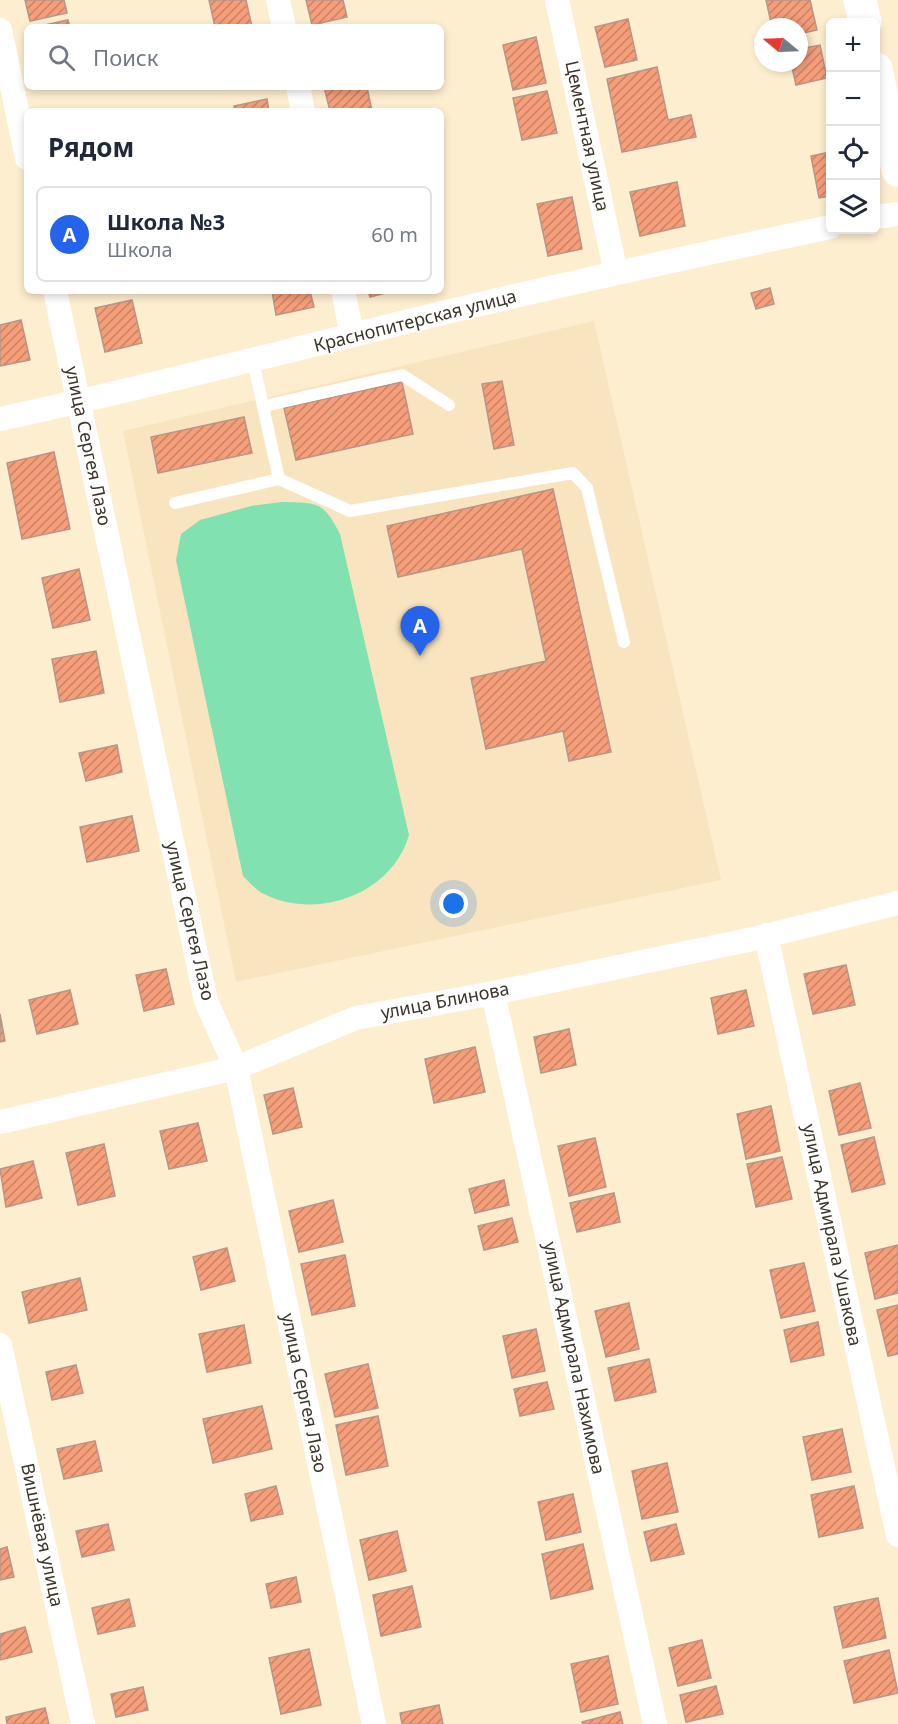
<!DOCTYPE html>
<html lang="ru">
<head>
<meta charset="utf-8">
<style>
  :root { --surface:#fff; --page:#f6f6f7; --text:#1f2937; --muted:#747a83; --line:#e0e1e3; --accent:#2563eb }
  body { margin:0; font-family:"Noto Sans",sans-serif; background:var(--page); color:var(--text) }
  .controls { position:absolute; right:18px; top:18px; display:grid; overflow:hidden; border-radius:9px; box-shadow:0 3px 9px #0003 }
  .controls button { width:54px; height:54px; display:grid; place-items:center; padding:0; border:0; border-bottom:2px solid var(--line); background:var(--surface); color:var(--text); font:30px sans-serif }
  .compass { position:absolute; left:754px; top:18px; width:54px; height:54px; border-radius:50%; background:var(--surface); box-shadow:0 3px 9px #0003; rotate:289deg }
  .you { position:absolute; left:454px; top:904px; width:21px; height:21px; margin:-15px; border:4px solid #fff; border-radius:50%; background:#1a73e8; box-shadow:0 0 0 9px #1a73e833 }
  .badge { display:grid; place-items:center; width:39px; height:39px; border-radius:50%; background:var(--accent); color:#fff; font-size:20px; font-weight:700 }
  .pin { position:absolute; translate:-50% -50px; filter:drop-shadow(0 2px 3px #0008) }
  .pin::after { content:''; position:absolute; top:32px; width:21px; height:18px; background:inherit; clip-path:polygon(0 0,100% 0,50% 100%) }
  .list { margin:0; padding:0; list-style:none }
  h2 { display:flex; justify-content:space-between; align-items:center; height:78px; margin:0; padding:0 24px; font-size:26px }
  h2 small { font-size:20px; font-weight:400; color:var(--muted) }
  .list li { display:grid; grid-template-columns:39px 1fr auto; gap:18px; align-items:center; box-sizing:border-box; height:96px; margin:0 12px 12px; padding:0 12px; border:2px solid var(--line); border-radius:9px }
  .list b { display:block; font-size:22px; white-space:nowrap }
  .list p { margin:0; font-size:20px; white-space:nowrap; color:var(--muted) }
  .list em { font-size:20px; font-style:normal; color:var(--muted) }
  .icon { flex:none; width:33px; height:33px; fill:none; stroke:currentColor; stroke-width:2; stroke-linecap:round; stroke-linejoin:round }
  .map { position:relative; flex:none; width:898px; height:1724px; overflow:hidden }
  .search { position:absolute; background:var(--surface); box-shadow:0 3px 9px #0003; left:24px; top:24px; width:420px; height:66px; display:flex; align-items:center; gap:15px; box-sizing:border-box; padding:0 21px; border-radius:9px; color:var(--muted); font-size:22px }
  .panel { position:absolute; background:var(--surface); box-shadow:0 3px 9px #0003; left:24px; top:108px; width:420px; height:186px; border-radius:9px }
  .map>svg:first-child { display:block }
</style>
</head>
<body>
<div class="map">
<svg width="898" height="1724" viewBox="0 0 898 1724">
  <defs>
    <pattern id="building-hatch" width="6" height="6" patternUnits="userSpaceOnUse" patternTransform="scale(1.5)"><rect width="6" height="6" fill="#f69e7a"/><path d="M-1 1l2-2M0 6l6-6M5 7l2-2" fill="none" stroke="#c88264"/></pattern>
  </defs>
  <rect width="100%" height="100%" fill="#feeed0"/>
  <!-- built -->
  <path fill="#f8e4bf" d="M 594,321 L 721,880 L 236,982 L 123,431 Z"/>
  <!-- pitch -->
  <path fill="#82e1b0" d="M 282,502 C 318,503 323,501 340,534 L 409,835 C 392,894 318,921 264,894 C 256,890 249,882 243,876 L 176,560 L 181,534 L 200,520 L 251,506 Z"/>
  <!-- building -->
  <path fill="url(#building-hatch)" stroke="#b79689" stroke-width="1.5" d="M 25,0 L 64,0 L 67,13 L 30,21 Z
    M 209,0 L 246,0 L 252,27 L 215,27 Z
    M 306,0 L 343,0 L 347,17 L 312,25 Z
    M 766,0 L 810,0 L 817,30 L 799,34 L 799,27 L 772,27 Z
    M 628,19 L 637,60 L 605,67 L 595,27 Z
    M 68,20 L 70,27 L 36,27 Z
    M 536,37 L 546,83 L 513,90 L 503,45 Z
    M 820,45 L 827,78 L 796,85 L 791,63 L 799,63 L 799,49 Z
    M 657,67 L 668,120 L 691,115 L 696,137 L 622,152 L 607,79 Z
    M 324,87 L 367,87 L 372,111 L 330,111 Z
    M 547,91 L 557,133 L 522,140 L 513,98 Z
    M 267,99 L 269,111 L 235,111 L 234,106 Z
    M 830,152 L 830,196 L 819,198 L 811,156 Z
    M 677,182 L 685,226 L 640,236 L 630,192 Z
    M 572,197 L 582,249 L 548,256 L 537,204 Z
    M 770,288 L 774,304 L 756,309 L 751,293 Z
    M 272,291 L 310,291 L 314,307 L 276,315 Z
    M 368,291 L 393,291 L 370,297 Z
    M 132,300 L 142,343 L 105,352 L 95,308 Z
    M 21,320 L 30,360 L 0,366 L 0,325 Z
    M 502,381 L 514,445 L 494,449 L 482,384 Z
    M 402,382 L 413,434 L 296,460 L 284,408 Z
    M 244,417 L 252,453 L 158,473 L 151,437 Z
    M 54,452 L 70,529 L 22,539 L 7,463 Z
    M 553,489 L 611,752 L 569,761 L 563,731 L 486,749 L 471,678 L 546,661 L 522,549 L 398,577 L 387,526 Z
    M 79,569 L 90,620 L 53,628 L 42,578 Z
    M 96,651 L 104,693 L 60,702 L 52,659 Z
    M 117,745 L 122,772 L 86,781 L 79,753 Z
    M 132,816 L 139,851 L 87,862 L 80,827 Z
    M 846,965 L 855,1005 L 813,1014 L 804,974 Z
    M 166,969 L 174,1004 L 144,1011 L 136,975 Z
    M 70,990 L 78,1024 L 37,1034 L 29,1000 Z
    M 746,990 L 754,1026 L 718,1034 L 711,998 Z
    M 0,1014 L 5,1041 L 0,1042 Z
    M 569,1029 L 576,1065 L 541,1073 L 534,1037 Z
    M 475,1047 L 485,1092 L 434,1103 L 425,1059 Z
    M 860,1083 L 871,1128 L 839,1135 L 829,1091 Z
    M 293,1088 L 302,1127 L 273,1134 L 264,1095 Z
    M 771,1106 L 780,1151 L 746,1159 L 737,1114 Z
    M 198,1123 L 207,1161 L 169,1169 L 160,1131 Z
    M 874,1137 L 885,1184 L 852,1192 L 841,1145 Z
    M 595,1138 L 606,1187 L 569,1196 L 558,1146 Z
    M 104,1144 L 115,1196 L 78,1205 L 66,1153 Z
    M 782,1157 L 792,1199 L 756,1207 L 747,1164 Z
    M 33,1161 L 42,1198 L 6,1207 L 0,1169 Z
    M 504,1180 L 509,1205 L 475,1213 L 469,1189 Z
    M 614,1193 L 620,1222 L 577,1232 L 570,1203 Z
    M 333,1200 L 343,1242 L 299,1252 L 289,1211 Z
    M 512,1218 L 518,1242 L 484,1250 L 478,1226 Z
    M 898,1245 L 898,1293 L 875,1299 L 865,1253 Z
    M 227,1248 L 235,1281 L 201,1290 L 193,1257 Z
    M 345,1255 L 355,1306 L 312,1315 L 301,1264 Z
    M 804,1263 L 815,1311 L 781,1318 L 770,1270 Z
    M 80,1278 L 87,1310 L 29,1323 L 22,1292 Z
    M 629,1303 L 639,1349 L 606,1357 L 595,1311 Z
    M 898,1305 L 898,1354 L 888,1356 L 877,1310 Z
    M 818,1322 L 824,1355 L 791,1362 L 784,1330 Z
    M 244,1325 L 251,1363 L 207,1372 L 199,1334 Z
    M 536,1329 L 545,1371 L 512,1378 L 503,1336 Z
    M 649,1359 L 656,1392 L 615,1401 L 608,1368 Z
    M 368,1364 L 378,1408 L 335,1417 L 325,1374 Z
    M 76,1365 L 83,1393 L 52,1400 L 46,1372 Z
    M 547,1382 L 554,1409 L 520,1416 L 514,1389 Z
    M 262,1406 L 272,1449 L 213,1463 L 203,1419 Z
    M 378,1416 L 388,1466 L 346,1475 L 336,1425 Z
    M 842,1429 L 851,1472 L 812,1480 L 803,1437 Z
    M 95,1441 L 102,1471 L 64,1479 L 57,1449 Z
    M 667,1463 L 678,1512 L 642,1519 L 632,1471 Z
    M 276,1486 L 283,1514 L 251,1521 L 245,1494 Z
    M 854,1486 L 863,1528 L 819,1537 L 811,1495 Z
    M 573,1494 L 581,1532 L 546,1540 L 538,1502 Z
    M 108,1524 L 114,1550 L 82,1557 L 76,1531 Z
    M 676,1524 L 684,1554 L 651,1561 L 644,1532 Z
    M 397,1531 L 406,1571 L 369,1580 L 360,1540 Z
    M 583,1544 L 593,1589 L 551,1599 L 542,1554 Z
    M 7,1547 L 14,1577 L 0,1580 L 0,1549 Z
    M 296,1577 L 301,1602 L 271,1608 L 266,1584 Z
    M 412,1586 L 421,1627 L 381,1636 L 373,1595 Z
    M 878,1598 L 886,1638 L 843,1648 L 834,1607 Z
    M 129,1599 L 135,1626 L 98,1634 L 92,1608 Z
    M 25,1627 L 32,1652 L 0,1660 L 0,1634 Z
    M 702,1640 L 711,1678 L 678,1686 L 669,1648 Z
    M 309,1649 L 321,1705 L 281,1714 L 269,1658 Z
    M 889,1650 L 898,1693 L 854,1703 L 844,1661 Z
    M 608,1656 L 618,1704 L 581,1712 L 571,1664 Z
    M 716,1686 L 723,1714 L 686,1722 L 680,1695 Z
    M 143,1687 L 148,1710 L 116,1717 L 111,1694 Z
    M 439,1705 L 443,1724 L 402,1724 L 400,1713 Z
    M 45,1708 L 49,1724 L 7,1724 L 6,1717 Z
    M 620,1712 L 623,1724 L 583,1724 L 582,1722 Z"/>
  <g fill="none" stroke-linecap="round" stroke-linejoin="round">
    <!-- lane -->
    <path stroke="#fff" stroke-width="12" d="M 253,361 L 279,479 L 350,511 L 573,473 L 587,488 L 624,642
      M 264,406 L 402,375 L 449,405
      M 175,503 L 279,479"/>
    <!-- street -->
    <path stroke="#fff" stroke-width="24" d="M 278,0 L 284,27
      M 557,0 L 616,273
      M 0,30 L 27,158
      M 298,87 L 303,111
      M 876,217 L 898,214
      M 55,291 L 206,1001 L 236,1068 L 374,1724
      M 343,291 L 352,335
      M 0,419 C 118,394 235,364 353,335 C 511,295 671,261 830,227
      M 766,935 L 898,1535
      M 493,993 L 655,1724
      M 0,1122 L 236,1068 L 356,1018 L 493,993 L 753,939 L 898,903
      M 0,1345 L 83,1724"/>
    <!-- secondary -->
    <path stroke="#fff" stroke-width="33" d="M 860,0 L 865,22
      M 876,69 L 898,170"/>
  </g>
  <g text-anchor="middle" stroke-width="4.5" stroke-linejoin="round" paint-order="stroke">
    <!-- street labels -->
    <g font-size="18" fill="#3b3529" stroke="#fff">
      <text transform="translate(587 136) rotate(78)" y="6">Цементная улица</text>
      <text transform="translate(415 321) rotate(-14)" y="6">Краснопитерская улица</text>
      <text transform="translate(88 446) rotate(78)" y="6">улица Сергея Лазо</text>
      <text transform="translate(190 921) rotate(77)" y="6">улица Сергея Лазо</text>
      <text transform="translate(445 1001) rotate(-11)" y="6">улица Блинова</text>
      <text transform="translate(832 1235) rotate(78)" y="6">улица Адмирала Ушакова</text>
      <text transform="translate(574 1358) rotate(78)" y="6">улица Адмирала Нахимова</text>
      <text transform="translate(304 1393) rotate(78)" y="6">улица Сергея Лазо</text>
      <text transform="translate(42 1535) rotate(78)" y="6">Вишнёвая улица</text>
    </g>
  </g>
</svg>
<div class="controls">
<button>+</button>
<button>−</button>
<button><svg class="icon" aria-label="locate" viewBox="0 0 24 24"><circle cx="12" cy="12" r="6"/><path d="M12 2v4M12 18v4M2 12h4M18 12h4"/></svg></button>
<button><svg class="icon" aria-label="layers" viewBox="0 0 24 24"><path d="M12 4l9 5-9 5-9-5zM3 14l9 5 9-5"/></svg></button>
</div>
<svg class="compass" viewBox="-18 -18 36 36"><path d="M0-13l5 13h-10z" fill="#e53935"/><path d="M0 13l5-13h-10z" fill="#747a83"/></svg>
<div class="you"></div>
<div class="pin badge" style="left:420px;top:656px">A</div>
<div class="search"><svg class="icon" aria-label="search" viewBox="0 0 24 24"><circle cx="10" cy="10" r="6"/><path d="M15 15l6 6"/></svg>Поиск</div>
<section class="panel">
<h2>Рядом<small></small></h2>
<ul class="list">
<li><span class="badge">A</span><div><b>Школа №3</b><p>Школа</p></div><em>60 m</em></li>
</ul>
</section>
</div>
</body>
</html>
